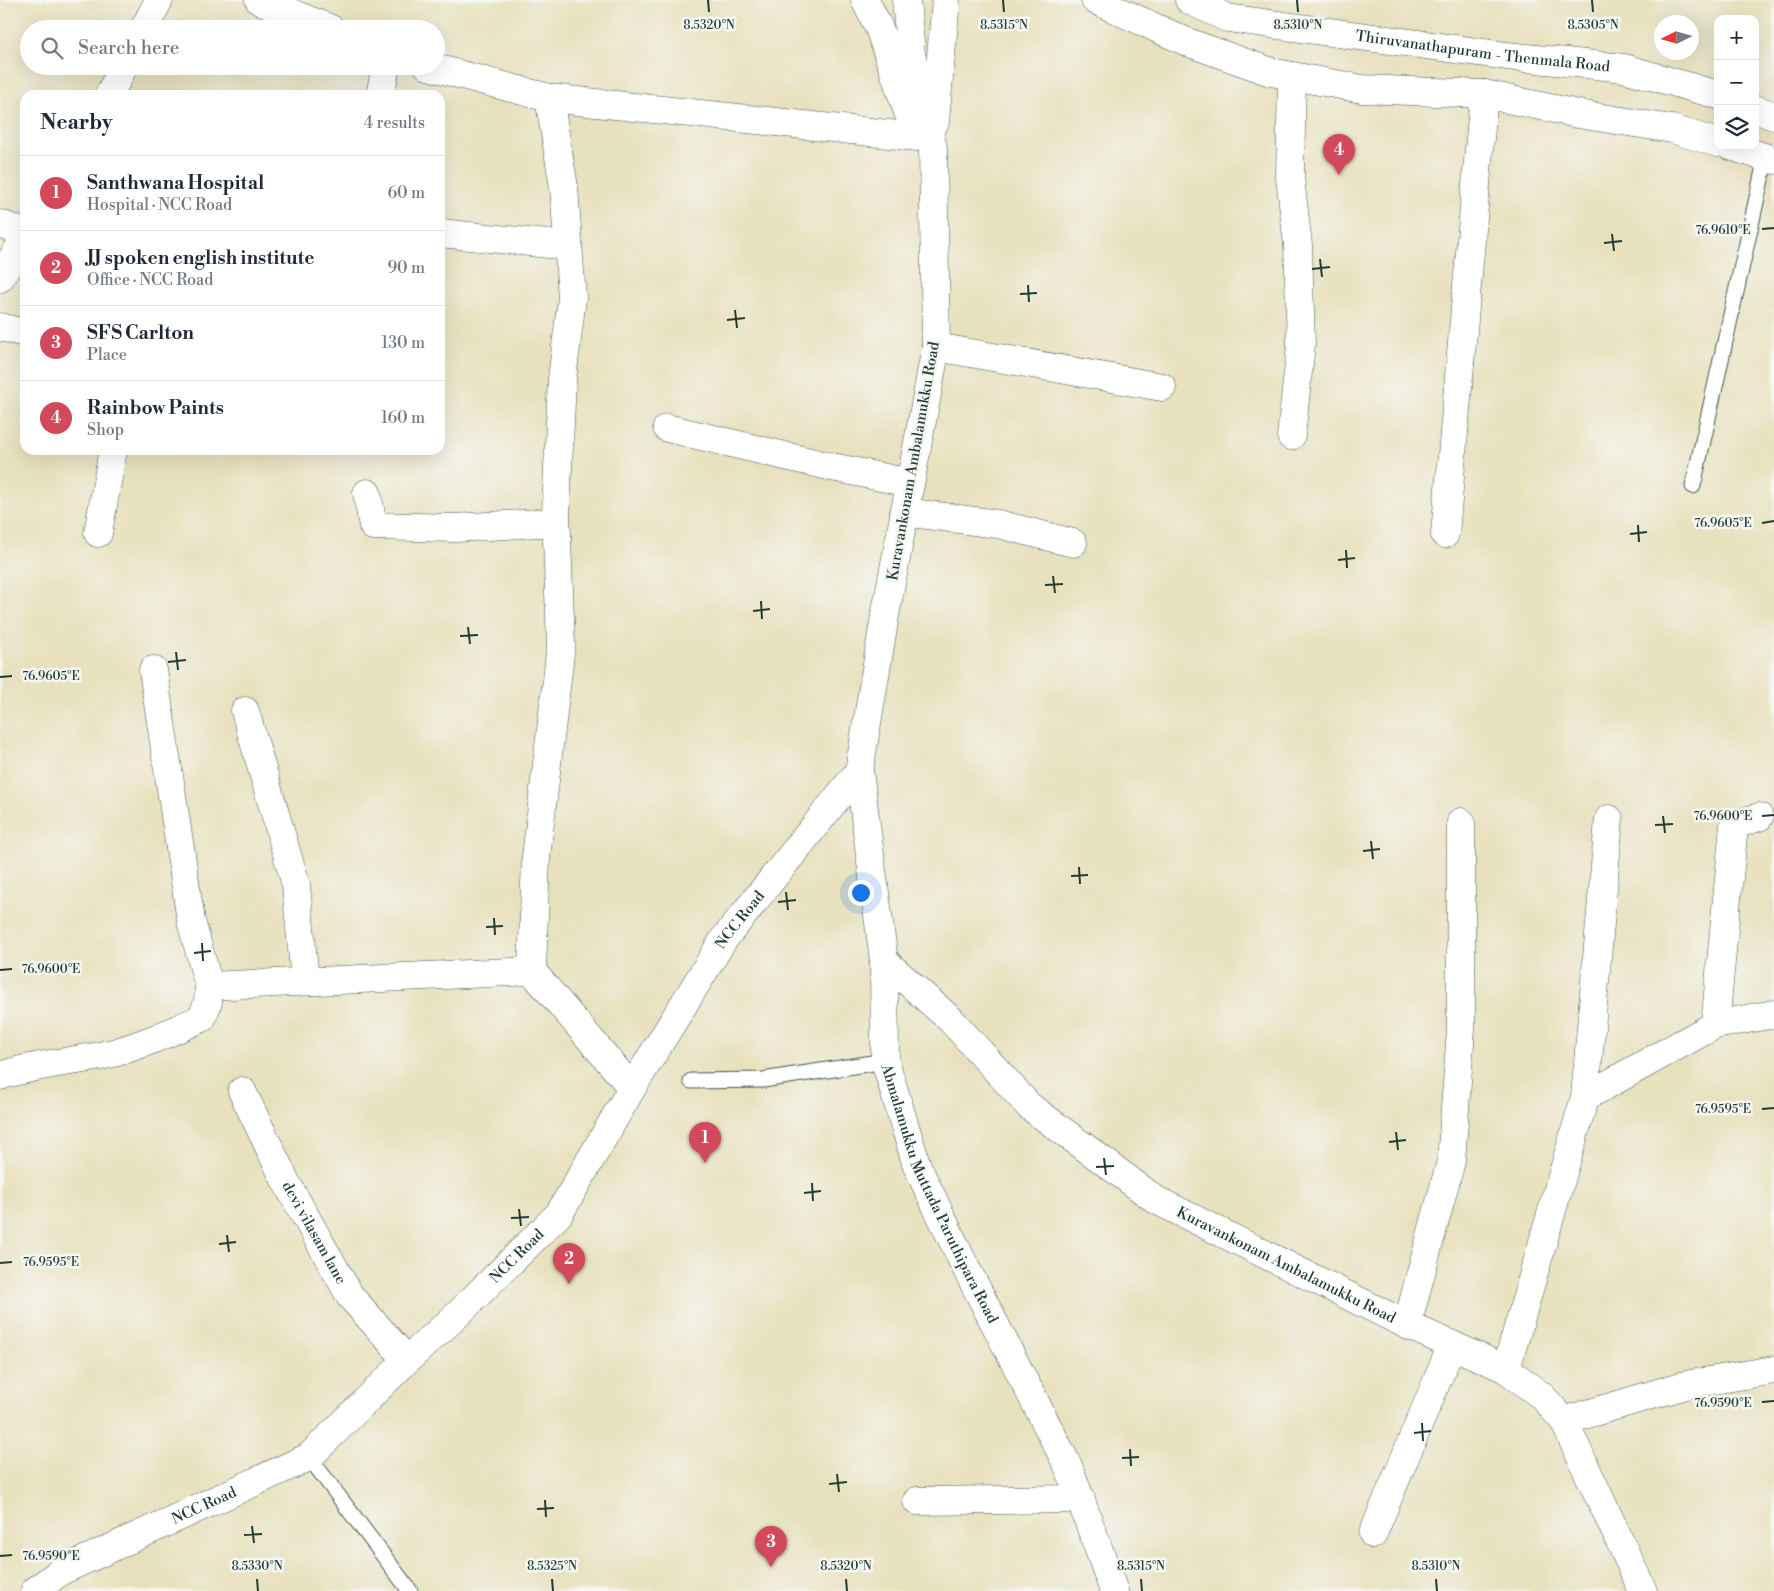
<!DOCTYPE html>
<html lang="en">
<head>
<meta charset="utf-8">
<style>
  :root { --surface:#fff; --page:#f2f2f3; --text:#1f2937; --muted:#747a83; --line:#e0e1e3; --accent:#d1495b }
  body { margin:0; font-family:"Libre Bodoni",serif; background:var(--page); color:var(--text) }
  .controls { position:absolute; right:15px; top:15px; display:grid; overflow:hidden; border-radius:10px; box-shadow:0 5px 20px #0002 }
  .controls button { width:45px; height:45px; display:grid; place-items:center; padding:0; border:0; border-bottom:1px solid var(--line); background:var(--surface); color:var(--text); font:25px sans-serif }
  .compass { position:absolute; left:1654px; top:15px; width:45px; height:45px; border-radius:50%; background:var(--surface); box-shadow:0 5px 20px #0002; rotate:265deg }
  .you { position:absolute; left:860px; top:892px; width:18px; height:18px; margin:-12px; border:4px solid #fff; border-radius:50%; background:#1a73e8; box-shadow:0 0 0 8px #1a73e833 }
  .badge { display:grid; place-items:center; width:32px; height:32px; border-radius:50%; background:var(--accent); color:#fff; font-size:16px; font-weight:700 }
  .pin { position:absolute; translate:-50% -41px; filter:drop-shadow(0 1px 2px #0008) }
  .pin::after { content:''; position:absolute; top:26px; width:18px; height:15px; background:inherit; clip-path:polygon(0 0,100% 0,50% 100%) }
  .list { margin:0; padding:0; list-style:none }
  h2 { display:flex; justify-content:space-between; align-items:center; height:65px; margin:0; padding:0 20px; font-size:21px }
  h2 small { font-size:16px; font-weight:400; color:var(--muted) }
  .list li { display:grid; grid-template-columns:32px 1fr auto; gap:15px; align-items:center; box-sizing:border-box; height:75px; padding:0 20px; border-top:1px solid var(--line) }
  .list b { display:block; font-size:19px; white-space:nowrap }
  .list p { margin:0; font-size:16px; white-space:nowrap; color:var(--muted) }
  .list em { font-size:16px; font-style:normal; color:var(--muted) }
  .icon { flex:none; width:28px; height:28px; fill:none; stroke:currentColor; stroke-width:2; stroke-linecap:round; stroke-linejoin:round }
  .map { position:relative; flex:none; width:1774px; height:1591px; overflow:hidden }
  .search { position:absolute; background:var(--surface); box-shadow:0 5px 20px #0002; left:20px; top:20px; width:425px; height:55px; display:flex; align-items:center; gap:12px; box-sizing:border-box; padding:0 18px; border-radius:28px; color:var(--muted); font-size:19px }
  .panel { position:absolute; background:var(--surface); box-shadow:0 5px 20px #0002; left:20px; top:90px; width:425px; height:365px; border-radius:15px }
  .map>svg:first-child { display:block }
</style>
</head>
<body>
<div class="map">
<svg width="1774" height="1591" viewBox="0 0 1774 1591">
  <rect width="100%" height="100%" fill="#f6f6f2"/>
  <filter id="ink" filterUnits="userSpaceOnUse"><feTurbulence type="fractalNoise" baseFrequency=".02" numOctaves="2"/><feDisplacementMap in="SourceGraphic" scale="10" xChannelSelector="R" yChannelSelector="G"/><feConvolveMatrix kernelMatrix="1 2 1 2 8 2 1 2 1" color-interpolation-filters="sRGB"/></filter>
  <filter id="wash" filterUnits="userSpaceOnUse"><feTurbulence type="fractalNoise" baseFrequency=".0096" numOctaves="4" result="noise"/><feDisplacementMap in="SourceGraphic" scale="20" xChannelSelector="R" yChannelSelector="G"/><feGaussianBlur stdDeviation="1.12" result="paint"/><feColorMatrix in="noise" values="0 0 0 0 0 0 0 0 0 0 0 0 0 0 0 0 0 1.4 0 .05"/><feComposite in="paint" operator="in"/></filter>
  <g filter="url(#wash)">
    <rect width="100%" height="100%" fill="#e8e1be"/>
  </g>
  <g filter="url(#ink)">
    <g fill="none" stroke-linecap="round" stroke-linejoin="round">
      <defs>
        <path id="service" d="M 1693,486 L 1766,157
          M 691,1081 L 763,1080 L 885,1061
          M 309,1457 L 410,1591"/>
        <g id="minor">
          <path d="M 259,0 L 331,29"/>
          <path d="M 144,29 L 159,0"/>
          <path d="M 428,66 L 549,98"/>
          <path d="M 109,95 L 124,66"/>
          <path d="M 380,95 L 386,66"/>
          <path d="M 0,224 L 25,233"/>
          <path d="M 440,233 L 568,246"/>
          <path d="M 0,278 L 25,238"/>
          <path d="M 0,327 L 25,333"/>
          <path d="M 936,347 L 1162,387"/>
          <path d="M 667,428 L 832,467 L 910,483"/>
          <path d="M 1291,436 L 1301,345 L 1298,245 L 1290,178 L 1292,76"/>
          <path d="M 367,493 L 373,526 L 455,528 L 556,522"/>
          <path d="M 904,512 L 998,524 L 1073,543"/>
          <path d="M 98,533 L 113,450"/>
          <path d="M 1445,534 L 1484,94"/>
          <path d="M 153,670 L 191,921 L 209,986 L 532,971"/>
          <path d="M 245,711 L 296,885 L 305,981"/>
          <path id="s1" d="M 884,961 L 951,1020 L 1029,1106 L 1156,1200 L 1407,1325 L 1506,1369 L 1543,1397 L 1564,1421 L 1643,1591"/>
          <path d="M 1715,1025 L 1774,1014"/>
          <path d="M 0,1076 C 35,1064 73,1062 109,1054 C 141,1046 173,1031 202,1018 L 208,1002 L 209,986"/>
          <path d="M 632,1088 L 532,971 L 536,857 L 561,645 L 556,512 L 562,379 L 572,298 L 564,187 L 549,98 L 917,137"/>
          <path id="s2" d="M 242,1091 L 286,1182 L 350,1296 L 407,1360"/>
          <path d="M 1585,1097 L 1715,1025 L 1734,825 L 1759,817"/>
          <path d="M 1407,1325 L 1451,1161 L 1461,1030 L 1461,822"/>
          <path d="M 1506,1369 L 1585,1097 L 1609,819"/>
          <path d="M 1564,1421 L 1685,1385 L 1774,1370"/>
          <path d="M 917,1501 L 1081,1499"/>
          <path d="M 1373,1534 L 1452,1345"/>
          <path id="s3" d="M 35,1591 L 61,1571 L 309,1457 L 407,1360 L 455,1317 L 559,1214 L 632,1088 L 724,939 L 859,771"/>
        </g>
        <g id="secondary">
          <path d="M 865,0 L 879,28 L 911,121"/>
          <path id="s4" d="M 906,0 L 911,53 L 933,148 L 936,347 L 885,616 L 859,771 L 884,961 L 885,1061 L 917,1166 L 962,1260 L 1069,1468 L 1114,1591"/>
          <path d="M 935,122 L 946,0"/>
        </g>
        <g id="primary">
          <path d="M 1095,0 L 1187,42 L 1271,72 L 1362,89 L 1484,94 L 1578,114 L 1672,129 L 1718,143"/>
          <path id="s5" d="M 1189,0 L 1227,18 L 1507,56 L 1624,68 L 1718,95"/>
          <path d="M 1755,109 L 1774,116"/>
          <path d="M 1730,146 L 1774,160"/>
        </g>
      </defs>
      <!-- service casing -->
      <use href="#service" stroke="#3d5649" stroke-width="17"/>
      <!-- minor casing -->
      <use href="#minor" stroke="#3d5649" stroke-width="29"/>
      <!-- secondary casing -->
      <use href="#secondary" stroke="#3d5649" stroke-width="29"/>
      <!-- primary casing -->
      <use href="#primary" stroke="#3d5649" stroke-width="29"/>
      <!-- service -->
      <use href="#service" stroke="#fff" stroke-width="15"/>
      <!-- minor -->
      <use href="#minor" stroke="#fff" stroke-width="28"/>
      <!-- secondary -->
      <use href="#secondary" stroke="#fff" stroke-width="28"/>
      <!-- primary -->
      <use href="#primary" stroke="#fff" stroke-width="28"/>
    </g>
  </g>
  <!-- ticks -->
  <path fill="none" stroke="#1f3d34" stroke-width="2" d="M 708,0 L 709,12M 1003,0 L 1004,12M 1297,0 L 1298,12M 1592,0 L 1593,12M 1762,229 L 1774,228M 1612,234 L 1614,251M 1604,243 L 1622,241M 1320,259 L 1322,277M 1312,269 L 1330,267M 1028,285 L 1029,302M 1020,294 L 1037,293M 735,310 L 737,328M 727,320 L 745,318M 1762,523 L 1774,521M 1638,525 L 1639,542M 1630,534 L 1647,532M 1346,550 L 1347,568M 1338,560 L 1355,558M 1053,576 L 1055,593M 1045,585 L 1063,584M 761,601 L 762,619M 753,611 L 770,609M 468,627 L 470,644M 460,636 L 478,635M 176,652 L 178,670M 168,662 L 186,660M 0,677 L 12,676M 1663,816 L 1665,833M 1762,816 L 1774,815M 1655,825 L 1673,824M 1371,841 L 1373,859M 1363,851 L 1380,849M 1079,867 L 1080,884M 1071,876 L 1088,875M 786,892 L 788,910M 778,902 L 796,900M 494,918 L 495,935M 486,927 L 503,926M 202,943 L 203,961M 194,953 L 211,951M 0,970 L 12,969M 1762,1109 L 1774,1108M 1396,1132 L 1398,1150M 1389,1142 L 1406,1140M 1104,1158 L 1106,1175M 1096,1167 L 1114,1166M 812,1183 L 813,1201M 804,1193 L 821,1191M 519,1209 L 521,1226M 511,1218 L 529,1217M 227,1235 L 229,1252M 219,1244 L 236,1242M 0,1263 L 12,1262M 1762,1402 L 1774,1401M 1422,1423 L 1423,1441M 1414,1433 L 1431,1431M 1130,1449 L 1131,1466M 1122,1458 L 1139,1457M 837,1474 L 839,1492M 829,1484 L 847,1482M 545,1500 L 546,1517M 537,1509 L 554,1508M 252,1526 L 254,1543M 244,1535 L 262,1534M 0,1556 L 12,1555M 257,1579 L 258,1591M 552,1579 L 553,1591M 846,1579 L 847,1591M 1141,1579 L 1142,1591M 1436,1579 L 1437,1591"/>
  <g text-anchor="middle" stroke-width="5" stroke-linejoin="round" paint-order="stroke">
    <!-- street labels -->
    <g font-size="15" fill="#1f3d34" stroke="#f6f6f2">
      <text dy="5" stroke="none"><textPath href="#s5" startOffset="300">Thiruvanathapuram - Thenmala Road</textPath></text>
      <text transform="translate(913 461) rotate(-80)" y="5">Kuravankonam Ambalamukku Road</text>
      <text dy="5" stroke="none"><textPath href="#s3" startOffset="1000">NCC Road</textPath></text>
      <text dy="5" stroke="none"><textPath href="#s4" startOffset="1216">Abmalamukku Muttada Paruthipara Road</textPath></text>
      <text dy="5" stroke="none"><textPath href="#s2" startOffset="159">devi vilasam lane</textPath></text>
      <text dy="5" stroke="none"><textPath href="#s3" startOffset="595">NCC Road</textPath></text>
      <text dy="5" stroke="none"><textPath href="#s1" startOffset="509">Kuravankonam Ambalamukku Road</textPath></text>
      <text dy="5" stroke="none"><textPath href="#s3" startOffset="190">NCC Road</textPath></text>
    </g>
  </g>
  <g font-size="12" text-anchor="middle" fill="#1f3d34" stroke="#f6f6f2" stroke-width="5" stroke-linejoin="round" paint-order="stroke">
    <text x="709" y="29">8.5320°N</text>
    <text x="1004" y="29">8.5315°N</text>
    <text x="1298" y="29">8.5310°N</text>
    <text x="1593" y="29">8.5305°N</text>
    <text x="1723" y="234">76.9610°E</text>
    <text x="1723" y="527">76.9605°E</text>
    <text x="51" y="680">76.9605°E</text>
    <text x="1723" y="820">76.9600°E</text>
    <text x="51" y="973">76.9600°E</text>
    <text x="1723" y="1113">76.9595°E</text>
    <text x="51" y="1266">76.9595°E</text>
    <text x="1723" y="1407">76.9590°E</text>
    <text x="51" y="1560">76.9590°E</text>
    <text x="257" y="1570">8.5330°N</text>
    <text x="552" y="1570">8.5325°N</text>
    <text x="846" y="1570">8.5320°N</text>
    <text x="1141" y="1570">8.5315°N</text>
    <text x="1436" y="1570">8.5310°N</text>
  </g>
</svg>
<div class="controls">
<button>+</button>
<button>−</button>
<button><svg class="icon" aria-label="layers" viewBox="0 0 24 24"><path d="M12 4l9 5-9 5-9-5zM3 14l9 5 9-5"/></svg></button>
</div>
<svg class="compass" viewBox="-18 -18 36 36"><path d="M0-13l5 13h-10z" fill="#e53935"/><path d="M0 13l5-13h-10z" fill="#747a83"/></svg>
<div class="you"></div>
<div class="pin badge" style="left:705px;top:1163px">1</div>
<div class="pin badge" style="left:569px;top:1284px">2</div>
<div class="pin badge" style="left:771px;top:1567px">3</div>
<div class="pin badge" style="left:1339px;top:175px">4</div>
<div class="search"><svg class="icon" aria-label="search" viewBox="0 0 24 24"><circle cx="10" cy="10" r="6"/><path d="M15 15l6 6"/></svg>Search here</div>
<section class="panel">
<h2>Nearby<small>4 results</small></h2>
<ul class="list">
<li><span class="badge">1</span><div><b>Santhwana Hospital</b><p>Hospital · NCC Road</p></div><em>60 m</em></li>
<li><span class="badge">2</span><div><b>JJ spoken english institute</b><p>Office · NCC Road</p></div><em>90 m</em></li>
<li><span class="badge">3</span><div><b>SFS Carlton</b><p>Place</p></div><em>130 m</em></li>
<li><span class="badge">4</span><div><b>Rainbow Paints</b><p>Shop</p></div><em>160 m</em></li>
</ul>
</section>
</div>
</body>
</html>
